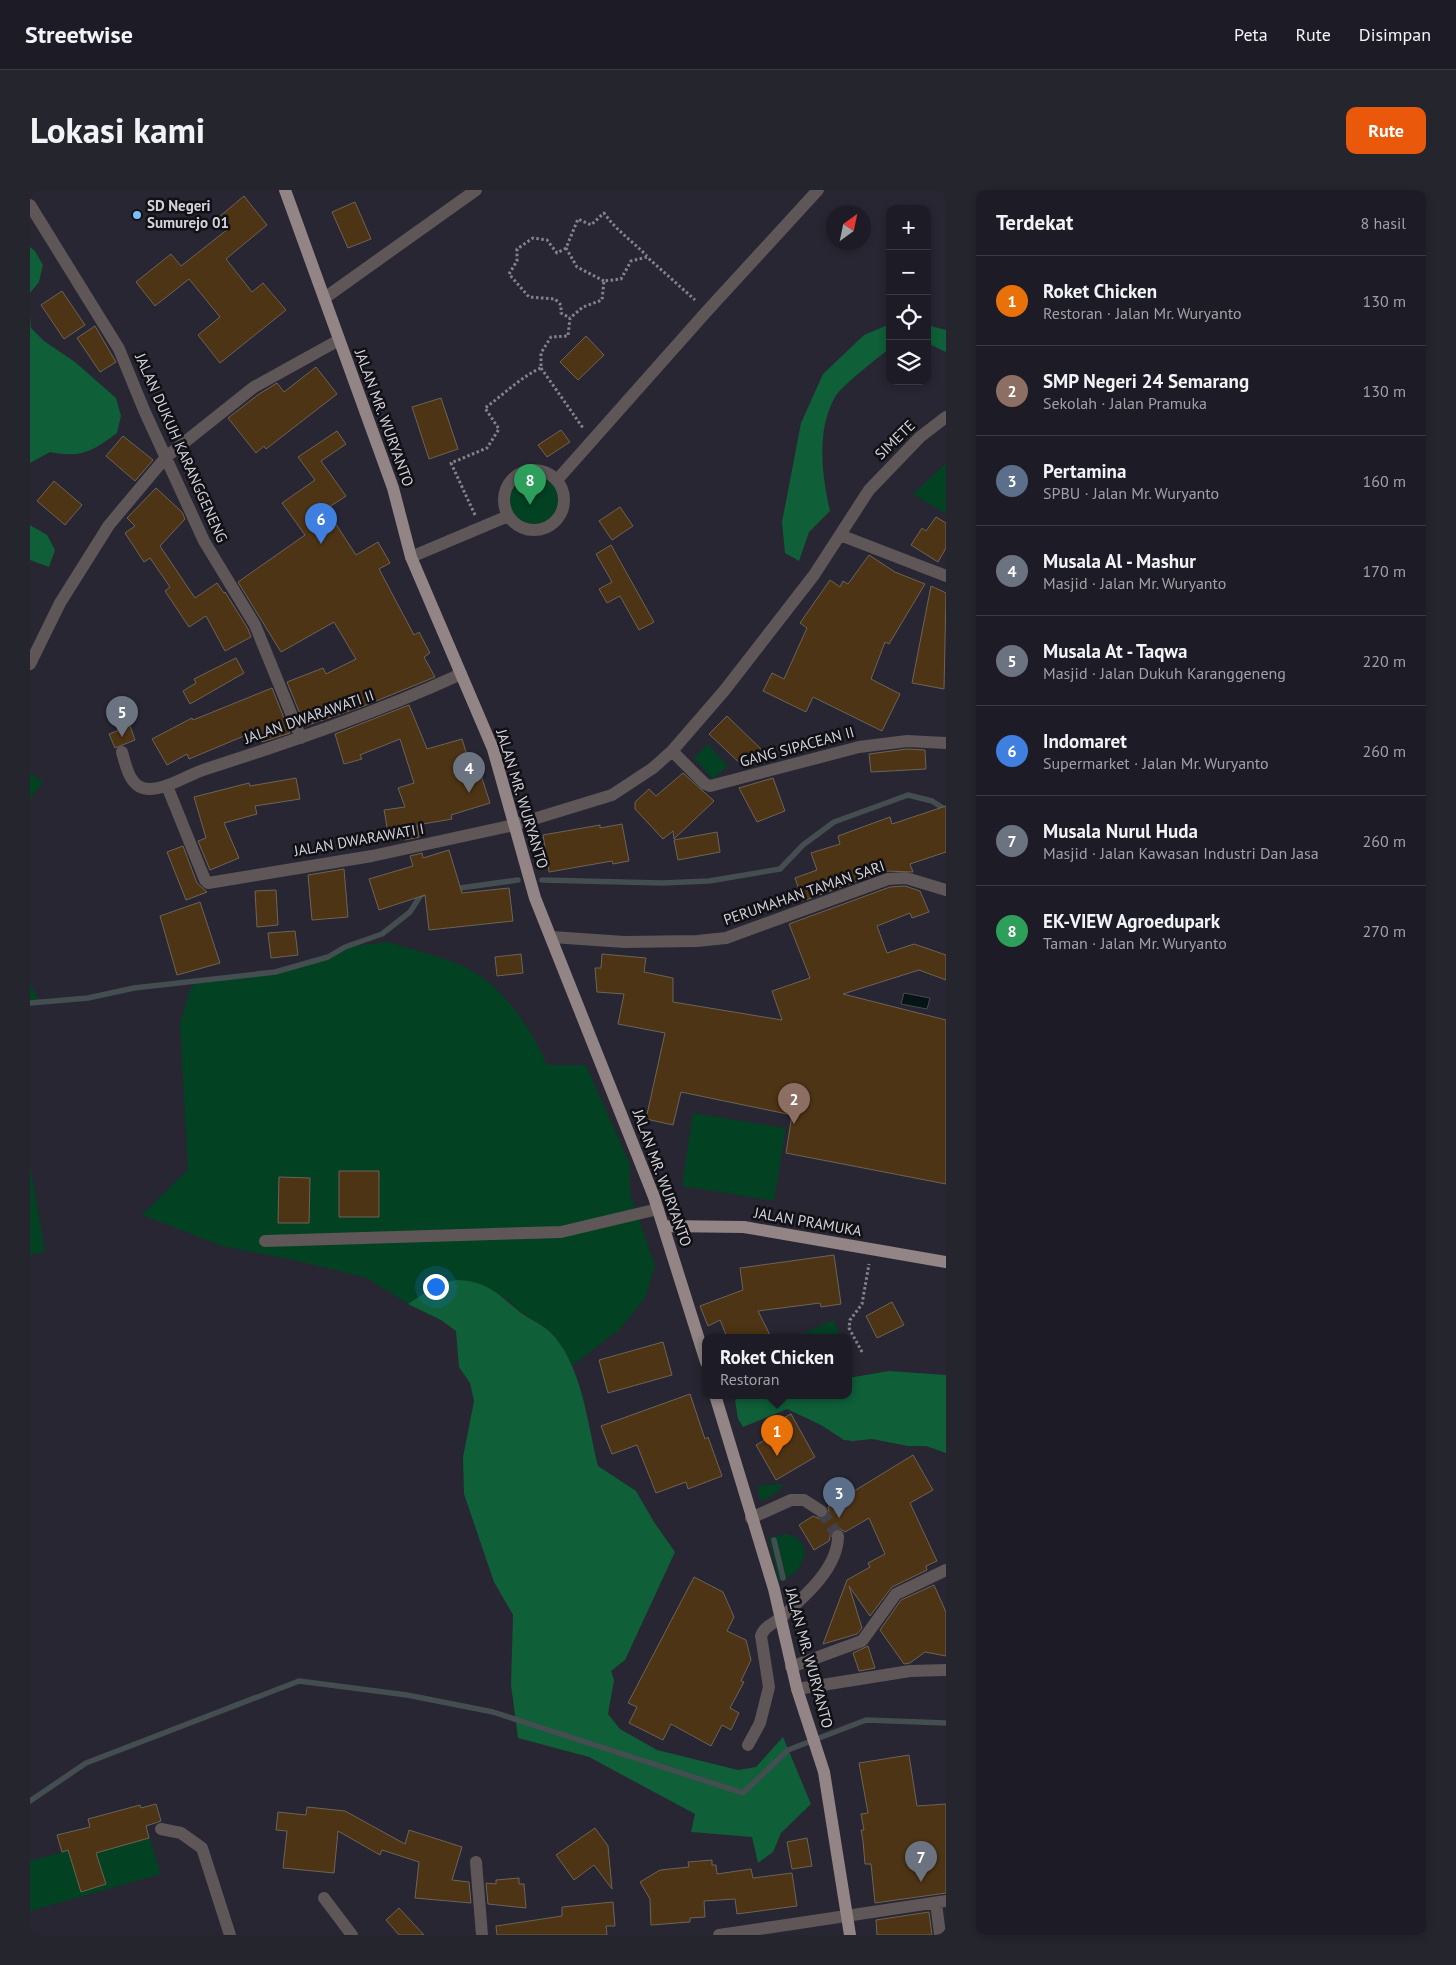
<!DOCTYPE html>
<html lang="id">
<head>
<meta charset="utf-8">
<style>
  :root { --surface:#1d1c26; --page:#25252e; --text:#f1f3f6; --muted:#a0a1a7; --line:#3b3a43; --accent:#ea580c }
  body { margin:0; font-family:"PT Sans",sans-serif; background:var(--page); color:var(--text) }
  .controls { position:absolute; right:15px; top:15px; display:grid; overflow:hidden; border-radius:10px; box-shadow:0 2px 8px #0003 }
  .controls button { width:45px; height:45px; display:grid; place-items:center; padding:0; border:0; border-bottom:1px solid var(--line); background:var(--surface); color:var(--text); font:25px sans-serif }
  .compass { position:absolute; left:796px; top:15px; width:45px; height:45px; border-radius:50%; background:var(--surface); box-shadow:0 2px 8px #0003; rotate:33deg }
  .you { position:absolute; left:405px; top:1096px; width:18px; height:18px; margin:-12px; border:4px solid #fff; border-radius:50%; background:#1a73e8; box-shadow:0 0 0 8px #1a73e833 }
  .badge { display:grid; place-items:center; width:32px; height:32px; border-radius:50%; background:var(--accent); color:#fff; font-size:16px; font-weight:700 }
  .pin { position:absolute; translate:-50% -41px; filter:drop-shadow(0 1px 2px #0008) }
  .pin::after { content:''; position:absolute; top:26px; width:18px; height:15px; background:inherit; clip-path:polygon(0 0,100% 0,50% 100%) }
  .popup { position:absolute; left:672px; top:1144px; width:150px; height:65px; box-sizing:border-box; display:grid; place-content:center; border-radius:10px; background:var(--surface); filter:drop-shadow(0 1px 4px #0005); font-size:16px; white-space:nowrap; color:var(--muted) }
  .popup b { font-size:19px; color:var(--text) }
  .popup::after { content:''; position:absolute; left:50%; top:100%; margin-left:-10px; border:10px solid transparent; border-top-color:var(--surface) }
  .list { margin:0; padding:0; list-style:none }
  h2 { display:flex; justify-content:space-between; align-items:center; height:65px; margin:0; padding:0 20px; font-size:21px }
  h2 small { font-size:16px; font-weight:400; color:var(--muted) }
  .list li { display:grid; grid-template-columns:32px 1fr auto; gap:15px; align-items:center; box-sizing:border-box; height:90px; padding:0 20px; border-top:1px solid var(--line) }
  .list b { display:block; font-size:19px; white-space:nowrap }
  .list p { margin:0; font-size:16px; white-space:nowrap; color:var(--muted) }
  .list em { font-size:16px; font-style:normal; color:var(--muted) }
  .icon { flex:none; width:28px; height:28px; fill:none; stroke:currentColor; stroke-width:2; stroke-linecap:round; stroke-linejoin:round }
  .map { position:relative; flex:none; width:916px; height:1745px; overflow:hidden; border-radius:10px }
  header { display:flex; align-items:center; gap:30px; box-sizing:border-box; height:70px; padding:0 25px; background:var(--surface); border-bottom:1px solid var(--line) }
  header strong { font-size:24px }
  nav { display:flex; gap:28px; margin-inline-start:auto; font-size:18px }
  .intro { display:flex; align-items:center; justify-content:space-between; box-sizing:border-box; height:120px; padding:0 30px }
  h1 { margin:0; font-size:35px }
  .button { padding:12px 22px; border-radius:10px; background:var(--accent); color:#fff; font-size:18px; font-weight:700 }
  main { display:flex; gap:30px; padding:0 30px }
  aside { flex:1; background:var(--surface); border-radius:10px; box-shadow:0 2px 8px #0003 }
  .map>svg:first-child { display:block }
</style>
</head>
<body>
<header>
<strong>Streetwise</strong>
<nav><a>Peta</a><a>Rute</a><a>Disimpan</a></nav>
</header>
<div class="intro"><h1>Lokasi kami</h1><a class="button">Rute</a></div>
<main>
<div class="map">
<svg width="916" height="1745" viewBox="0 0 916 1745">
  <rect width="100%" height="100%" fill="#272632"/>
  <!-- green -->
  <path fill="#034123" d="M 916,273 L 916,324 L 883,304 Z
    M480 310a24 24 0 1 1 48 0a24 24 0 1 1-48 0Z
    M 678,554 L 698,576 L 683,589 L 664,568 Z
    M 0,583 L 13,592 L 0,609 Z
    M 358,752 C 381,759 405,765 428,774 C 468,789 501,837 517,875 L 556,875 L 600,974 L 600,1004 L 625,1076 L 615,1108 L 590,1139 L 543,1175 L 519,1141 L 490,1121 L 476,1108 L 410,1093 L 378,1114 L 337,1088 L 268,1071 L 192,1056 L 112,1025 L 158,979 L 150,834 L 160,799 L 167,792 L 245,782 L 298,767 L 315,757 Z
    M 0,793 L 10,813 L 0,813 Z
    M 663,923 L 756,938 L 744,1011 L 652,996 Z
    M 0,975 L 15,1061 L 0,1065 Z
    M 803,1130 L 811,1147 L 771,1147 L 770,1145 Z
    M 750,1294 L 752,1296 L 748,1302 L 731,1311 L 727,1296 Z
    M 756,1344 C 768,1347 775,1353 775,1366 L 766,1382 L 749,1392 L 739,1348 Z
    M 126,1614 L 131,1632 L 116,1636 L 131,1684 L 0,1721 L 0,1671 L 32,1662 L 27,1645 L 60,1637 L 58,1629 Z"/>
  <!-- forest -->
  <path fill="#0f5f38" d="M 0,57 L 5,61 L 13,75 L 9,92 L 0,103 Z
    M 0,126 L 1,138 L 14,151 L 45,172 L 86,208 L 91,226 L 87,243 C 62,262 51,268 20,262 L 0,273 Z
    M 860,134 L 860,158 C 849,167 810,197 805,207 C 786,240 792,286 800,321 L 779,342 L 769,371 L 755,363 L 752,332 L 771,233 L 793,184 L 834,145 Z
    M 897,135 L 916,140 L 916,162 L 897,153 Z
    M 0,335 L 17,345 L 25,360 L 19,377 L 0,370 Z
    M 427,1090 C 457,1091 468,1104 490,1122 C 499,1129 510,1133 519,1141 C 552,1173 557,1232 568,1276 L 606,1301 L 624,1332 L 645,1362 L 595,1470 L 581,1481 L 584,1490 L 578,1524 L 590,1539 L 627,1560 L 708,1580 L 726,1577 L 753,1547 L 781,1614 L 751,1643 L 743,1662 L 728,1673 L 722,1647 L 661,1642 L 665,1624 L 559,1567 L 488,1548 L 481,1495 L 483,1425 L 464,1392 L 434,1304 L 433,1267 L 444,1211 L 440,1193 L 429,1177 L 426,1141 L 411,1130 L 378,1114 L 410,1093 Z
    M 859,1181 L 916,1185 L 916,1263 L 896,1256 L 878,1256 L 842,1249 L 823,1251 L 814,1250 L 791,1235 L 757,1219 L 713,1237 L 708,1229 L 705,1210 L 715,1205 L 818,1205 L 818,1188 Z"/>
  <!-- water -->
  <path fill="#061415" stroke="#444d50" d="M 874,803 L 900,808 L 897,819 L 871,814 Z"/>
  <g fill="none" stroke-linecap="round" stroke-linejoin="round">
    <!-- stream -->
    <path stroke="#444d50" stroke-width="5.5" d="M 512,690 L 632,693 L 679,691 L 750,679 L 773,655 L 804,632 L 878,605 L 902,611 L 916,620
      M 423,699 L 488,690
      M 0,813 L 58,808 L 104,798 L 245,782 L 298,767 L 315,757 L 352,744 L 380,722 L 391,705 L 397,703
      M 744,1350 L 753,1388
      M 0,1611 L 56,1573 L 269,1491 L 377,1505 L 463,1522 L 713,1603 L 758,1560 L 836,1530 L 916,1533"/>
  </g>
  <!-- building -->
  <path fill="#4d3414" stroke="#6d6358" d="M 214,6 L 237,35 L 196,69 L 222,102 L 233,93 L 256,120 L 190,173 L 168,145 L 190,127 L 159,89 L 125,116 L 106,92 L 141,64 L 151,76 L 198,39 L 189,27 Z
    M 325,12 L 341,49 L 318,58 L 302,22 Z
    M 32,101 L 55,135 L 34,149 L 11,115 Z
    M 65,136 L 86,172 L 70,182 L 47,148 Z
    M 556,146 L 574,165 L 548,190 L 530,172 Z
    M 286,177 L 307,204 L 236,259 L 234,256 L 226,263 L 198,228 L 229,204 L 247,193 L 254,202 Z
    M 411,208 L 428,259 L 399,269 L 382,217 Z
    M 531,240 L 540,252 L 517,267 L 508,255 Z
    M 307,241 L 316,254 L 291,271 L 316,306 L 296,319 L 326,365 L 348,352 L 360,373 L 349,379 L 384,445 L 389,442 L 400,463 L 394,467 L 405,487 L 334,516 L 275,536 L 257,492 L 293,478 L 296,484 L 326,469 L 304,432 L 251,462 L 208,392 L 275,345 L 252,313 L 285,290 L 268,267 Z
    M 93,246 L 123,270 L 105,291 L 76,266 Z
    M 24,291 L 52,315 L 35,335 L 7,311 Z
    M 126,298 L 152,322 L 155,329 L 130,356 L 165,408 L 187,393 L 194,403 L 195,402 L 218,439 L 221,447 L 195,461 L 176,426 L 159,437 L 135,401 L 140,397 L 120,368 L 114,372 L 95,343 L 105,336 L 97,328 Z
    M 590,317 L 603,336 L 582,350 L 569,331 Z
    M 906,327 L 916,333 L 916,358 L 908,372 L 881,355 L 892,338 L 896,341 Z
    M 581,355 L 624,432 L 609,440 L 590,406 L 577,413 L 569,399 L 582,392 L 566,364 Z
    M 839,365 L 865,382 L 895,394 L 859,454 L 855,452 L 841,489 L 870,504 L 852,541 L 783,507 L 776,522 L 733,501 L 742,483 L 754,489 L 777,438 L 770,433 L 800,390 L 810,397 L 813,391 L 818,394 Z
    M 901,396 L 916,403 L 914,499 L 882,493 Z
    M 206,468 L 214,483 L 160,514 L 153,501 L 166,493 L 164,489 Z
    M 242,498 L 260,543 L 232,552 L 226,541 L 159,569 L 157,564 L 137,575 L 122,549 L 162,528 L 163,530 Z
    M 379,515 L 397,559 L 432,549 L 443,584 L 450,582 L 460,613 L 421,625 L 422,629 L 387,635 L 389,647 L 375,650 L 374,646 L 359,648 L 354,620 L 375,617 L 368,598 L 384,593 L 370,549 L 330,565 L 332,569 L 314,574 L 305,544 Z
    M 697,526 L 732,560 L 715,578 L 679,544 Z
    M 100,536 L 105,550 L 85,558 L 79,544 Z
    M 877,559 L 895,560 L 896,579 L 841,582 L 839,564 Z
    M 653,583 L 684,611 L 644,649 L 643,641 L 633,649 L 605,619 L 605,612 L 619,599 L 626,606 Z
    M 266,588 L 270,609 L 225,616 L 227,624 L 194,633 L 209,668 L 180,680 L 168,651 L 176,648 L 164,607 L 219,593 L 220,596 Z
    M 743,588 L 755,621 L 727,632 L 709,598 Z
    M 916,616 L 916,662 L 880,674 L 883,682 L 855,681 L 773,711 L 765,688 L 787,680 L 781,663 L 810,654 L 808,646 L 860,627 L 862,634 Z
    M 592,634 L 599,671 L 583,674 L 582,671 L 519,682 L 513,645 L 570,635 L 570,638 Z
    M 687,642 L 690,662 L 648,670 L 644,650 Z
    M 153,656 L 167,693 L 177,702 L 156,710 L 137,662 Z
    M 419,660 L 432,703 L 479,698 L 483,731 L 399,740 L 395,705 L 349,720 L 339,689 L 383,676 L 380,666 L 392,663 L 393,668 Z
    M 314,679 L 318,727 L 282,730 L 278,685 Z
    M 875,696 L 890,701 L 899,722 L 882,728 L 880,723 L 847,736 L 857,763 L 884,754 L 916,765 L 916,790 L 889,780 L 813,804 L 916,830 L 916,994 L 756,963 L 762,925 L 651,902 L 643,935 L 616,929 L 635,843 L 588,834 L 594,804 L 567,802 L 565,778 L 571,778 L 572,764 L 616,768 L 614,782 L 643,788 L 643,812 L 752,830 L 742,801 L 780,788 L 759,734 L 860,697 Z
    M 246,700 L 248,735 L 227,737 L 225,701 Z
    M 170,712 L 190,773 L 147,785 L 130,726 Z
    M 265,741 L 268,765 L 241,768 L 238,743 Z
    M 491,764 L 493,783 L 467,786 L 465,767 Z
    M 309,981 L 349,981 L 349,1027 L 309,1027 Z
    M 249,987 L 280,988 L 279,1033 L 248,1033 Z
    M 804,1065 L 811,1114 L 791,1117 L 790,1113 L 728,1121 L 741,1147 L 697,1147 L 690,1130 L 678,1136 L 670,1116 L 713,1100 L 710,1078 Z
    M 862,1112 L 874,1135 L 847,1148 L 836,1126 Z
    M 633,1152 L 642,1185 L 578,1203 L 569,1170 Z
    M 660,1204 L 675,1249 L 678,1247 L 692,1286 L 658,1299 L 656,1292 L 626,1303 L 607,1255 L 582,1264 L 571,1236 Z
    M 761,1224 L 785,1267 L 746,1290 L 726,1255 L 749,1242 L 744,1233 Z
    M 883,1265 L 903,1300 L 880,1313 L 907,1371 L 896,1376 L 897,1380 L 862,1397 L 840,1426 L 819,1396 L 832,1438 L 827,1444 L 793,1454 L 817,1390 L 840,1377 L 838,1373 L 855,1364 L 839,1328 L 815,1342 L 809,1338 L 804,1339 L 801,1342 L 799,1351 L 784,1360 L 769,1335 L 783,1326 L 790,1329 L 795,1328 L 799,1322 L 798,1317 Z
    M 664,1387 L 693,1402 L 704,1427 L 697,1441 L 716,1450 L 721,1470 L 711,1491 L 714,1492 L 700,1518 L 709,1523 L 701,1540 L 692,1535 L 681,1556 L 641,1534 L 633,1550 L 599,1533 L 607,1517 L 598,1513 Z
    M 904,1395 L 916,1422 L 916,1466 L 895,1462 L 880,1473 L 874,1474 L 850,1440 L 871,1410 Z
    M 838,1456 L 845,1478 L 829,1481 L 823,1463 Z
    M 879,1565 L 887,1616 L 916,1614 L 916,1703 L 845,1713 L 841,1674 L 835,1674 L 833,1651 L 831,1640 L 834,1640 L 831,1624 L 838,1623 L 829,1573 Z
    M 126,1614 L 131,1631 L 116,1636 L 119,1648 L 66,1663 L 76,1694 L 51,1702 L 38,1660 L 32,1662 L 27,1645 L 60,1637 L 58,1629 L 110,1615 L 111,1618 Z
    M 277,1617 L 315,1621 L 375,1654 L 379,1640 L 432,1657 L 422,1690 L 439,1692 L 441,1713 L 385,1708 L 389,1672 L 352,1660 L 350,1665 L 308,1641 L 304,1683 L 253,1678 L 257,1641 L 246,1640 L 248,1622 L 276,1625 Z
    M 565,1638 L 578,1656 L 582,1699 L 564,1675 L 544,1690 L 526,1665 Z
    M 777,1648 L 782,1676 L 762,1679 L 757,1652 Z
    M 682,1670 L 682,1675 L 686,1675 L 687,1684 L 721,1679 L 723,1688 L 762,1683 L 767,1716 L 707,1724 L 705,1709 L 674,1711 L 675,1727 L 660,1728 L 660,1732 L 621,1735 L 620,1709 L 610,1692 L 630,1680 L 659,1677 L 658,1672 Z
    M 489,1688 L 489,1694 L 494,1694 L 496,1718 L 458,1714 L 456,1693 L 466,1694 L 466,1690 Z
    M 583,1712 L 585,1736 L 576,1736 L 577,1745 L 467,1745 L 466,1736 L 532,1726 L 532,1717 Z
    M 369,1718 L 394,1745 L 369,1745 L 356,1730 Z
    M 899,1722 L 902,1745 L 847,1745 L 846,1730 Z"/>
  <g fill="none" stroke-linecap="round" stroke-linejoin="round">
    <!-- minor-tunnel -->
    <path stroke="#41404b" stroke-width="12" stroke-dasharray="12 6" stroke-linecap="butt" d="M 791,1321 L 808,1346"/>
    <!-- path -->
    <path stroke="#84838d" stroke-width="3" stroke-dasharray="2.5 2.5" stroke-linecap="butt" d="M 536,58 L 527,63 L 517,50 L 503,48 L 487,59 L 487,71 L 479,84 L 499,107 L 525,109 L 531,115 L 531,123 L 540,128
      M 574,91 L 547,77 L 536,58 L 548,29 L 561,35 L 574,23 C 587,41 601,50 617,66
      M 511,178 L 553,238
      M 445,325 L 421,273 L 457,258 L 469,239 L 455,218 C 473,205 492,186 511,178 L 511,163 L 521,147 L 538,146 L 540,128 L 553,117 L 572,110 L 574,91 L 591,89 L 601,71 L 617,67 L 665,110
      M 832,1162 L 819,1138 L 820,1130 L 832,1114 L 839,1074"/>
    <!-- minor -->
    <path stroke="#5e5657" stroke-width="12" d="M 0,15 L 89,159 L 114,220 L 174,351 L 225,435 L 271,548
      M 296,107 L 446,0
      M474 310a30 30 0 1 1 60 0a30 30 0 1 1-60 0Z
      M 527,290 L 677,121 L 788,0
      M 810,345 L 916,386
      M 381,367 L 478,326
      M 0,474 L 30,413 L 79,335 L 136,267 L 224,197 L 309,150
      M 642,561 L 675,594 L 680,596 L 829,557 L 877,551 L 916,553
      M 92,562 C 96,576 100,599 119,599 C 138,599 157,585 176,579 C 263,551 348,522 431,484
      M 137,596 L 175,690 L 178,693 L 342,666 L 484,635 L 582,605 L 623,578 L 642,561 L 694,501 L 784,385 L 839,300 L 890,247 L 916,227
      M 522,747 L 594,752 L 667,751 L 696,748 L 858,689 L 876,688 L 916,700
      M 235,1051 L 531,1042 L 628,1019
      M 721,1328 L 761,1310 L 774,1310 L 791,1321
      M 761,1477 L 832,1451 L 866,1404 L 916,1380
      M 767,1499 L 880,1481 L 916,1480
      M 718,1555 L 730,1533 L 739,1497 L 731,1446 C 734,1436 745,1433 753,1426 C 775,1406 808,1378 808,1346
      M 131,1639 L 151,1643 L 172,1658 L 200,1745
      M 446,1672 L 452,1745
      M 294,1708 L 322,1745
      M 906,1713 L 910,1745
      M 689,1745 L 916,1711"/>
    <!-- major -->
    <path stroke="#938485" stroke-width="12" d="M 255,0 L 363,298 L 381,367 L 463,559 L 505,708 L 624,1007 L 676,1172
      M 634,1036 L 714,1037 L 916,1072
      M 685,1205 L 744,1399 L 767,1499 L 794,1582 L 820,1745"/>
  </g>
  <!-- markers -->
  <circle fill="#7cbef9" stroke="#101015" stroke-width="2" cx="107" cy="25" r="5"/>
  <g text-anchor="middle" stroke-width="5" stroke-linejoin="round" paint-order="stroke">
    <!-- poi labels -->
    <g font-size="15" font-weight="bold" fill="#d3d2da" stroke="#101015" text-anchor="start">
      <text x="117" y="21">SD Negeri<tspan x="117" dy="17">Sumurejo 01</tspan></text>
    </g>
    <!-- street labels -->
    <g font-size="15" fill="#d3d2da" stroke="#101015">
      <text transform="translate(354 228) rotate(70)" y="5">JALAN MR. WURYANTO</text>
      <text transform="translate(865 250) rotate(-44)" y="5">SIMETE</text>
      <text transform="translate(151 258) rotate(66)" y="5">JALAN DUKUH KARANGGENENG</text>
      <text transform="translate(279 527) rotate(-19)" y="5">JALAN DWARAWATI II</text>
      <text transform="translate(767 557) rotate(-15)" y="5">GANG SIPACEAN II</text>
      <text transform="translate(492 609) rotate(73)" y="5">JALAN MR. WURYANTO</text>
      <text transform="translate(329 650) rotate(-10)" y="5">JALAN DWARAWATI I</text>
      <text transform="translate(774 703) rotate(-19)" y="5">PERUMAHAN TAMAN SARI</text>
      <text transform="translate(632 988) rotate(70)" y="5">JALAN MR. WURYANTO</text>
      <text transform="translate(778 1032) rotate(10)" y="5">JALAN PRAMUKA</text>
      <text transform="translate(779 1468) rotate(75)" y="5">JALAN MR. WURYANTO</text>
    </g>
  </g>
</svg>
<div class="controls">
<button>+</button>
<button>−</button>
<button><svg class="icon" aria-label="locate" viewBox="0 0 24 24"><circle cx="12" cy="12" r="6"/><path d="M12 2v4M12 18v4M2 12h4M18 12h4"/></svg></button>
<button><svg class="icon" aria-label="layers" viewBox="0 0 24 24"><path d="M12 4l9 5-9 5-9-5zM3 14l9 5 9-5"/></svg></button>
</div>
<svg class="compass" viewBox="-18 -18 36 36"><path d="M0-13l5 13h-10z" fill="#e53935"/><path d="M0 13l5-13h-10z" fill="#a0a1a7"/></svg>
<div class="you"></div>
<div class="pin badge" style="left:747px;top:1266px;background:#e8710a">1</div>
<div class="popup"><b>Roket Chicken</b>Restoran</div>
<div class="pin badge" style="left:764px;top:934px;background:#8d6e63">2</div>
<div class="pin badge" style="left:809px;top:1328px;background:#5c6f8a">3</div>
<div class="pin badge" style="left:439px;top:603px;background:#6b7280">4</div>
<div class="pin badge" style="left:92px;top:547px;background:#6b7280">5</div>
<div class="pin badge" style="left:291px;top:354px;background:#3f7fe0">6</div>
<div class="pin badge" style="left:891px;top:1692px;background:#6b7280">7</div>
<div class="pin badge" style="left:500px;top:315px;background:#2e9e5b">8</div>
</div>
<aside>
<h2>Terdekat<small>8 hasil</small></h2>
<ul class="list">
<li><span class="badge" style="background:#e8710a">1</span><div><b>Roket Chicken</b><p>Restoran · Jalan Mr. Wuryanto</p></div><em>130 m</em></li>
<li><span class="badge" style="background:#8d6e63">2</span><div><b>SMP Negeri 24 Semarang</b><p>Sekolah · Jalan Pramuka</p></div><em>130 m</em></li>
<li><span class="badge" style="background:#5c6f8a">3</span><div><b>Pertamina</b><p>SPBU · Jalan Mr. Wuryanto</p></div><em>160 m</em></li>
<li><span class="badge" style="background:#6b7280">4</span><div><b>Musala Al - Mashur</b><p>Masjid · Jalan Mr. Wuryanto</p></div><em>170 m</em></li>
<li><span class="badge" style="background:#6b7280">5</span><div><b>Musala At - Taqwa</b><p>Masjid · Jalan Dukuh Karanggeneng</p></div><em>220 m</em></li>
<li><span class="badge" style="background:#3f7fe0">6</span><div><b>Indomaret</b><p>Supermarket · Jalan Mr. Wuryanto</p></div><em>260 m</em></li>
<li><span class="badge" style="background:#6b7280">7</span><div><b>Musala Nurul Huda</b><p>Masjid · Jalan Kawasan Industri Dan Jasa</p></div><em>260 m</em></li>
<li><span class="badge" style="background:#2e9e5b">8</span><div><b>EK-VIEW Agroedupark</b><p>Taman · Jalan Mr. Wuryanto</p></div><em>270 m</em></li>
</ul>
</aside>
</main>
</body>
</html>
